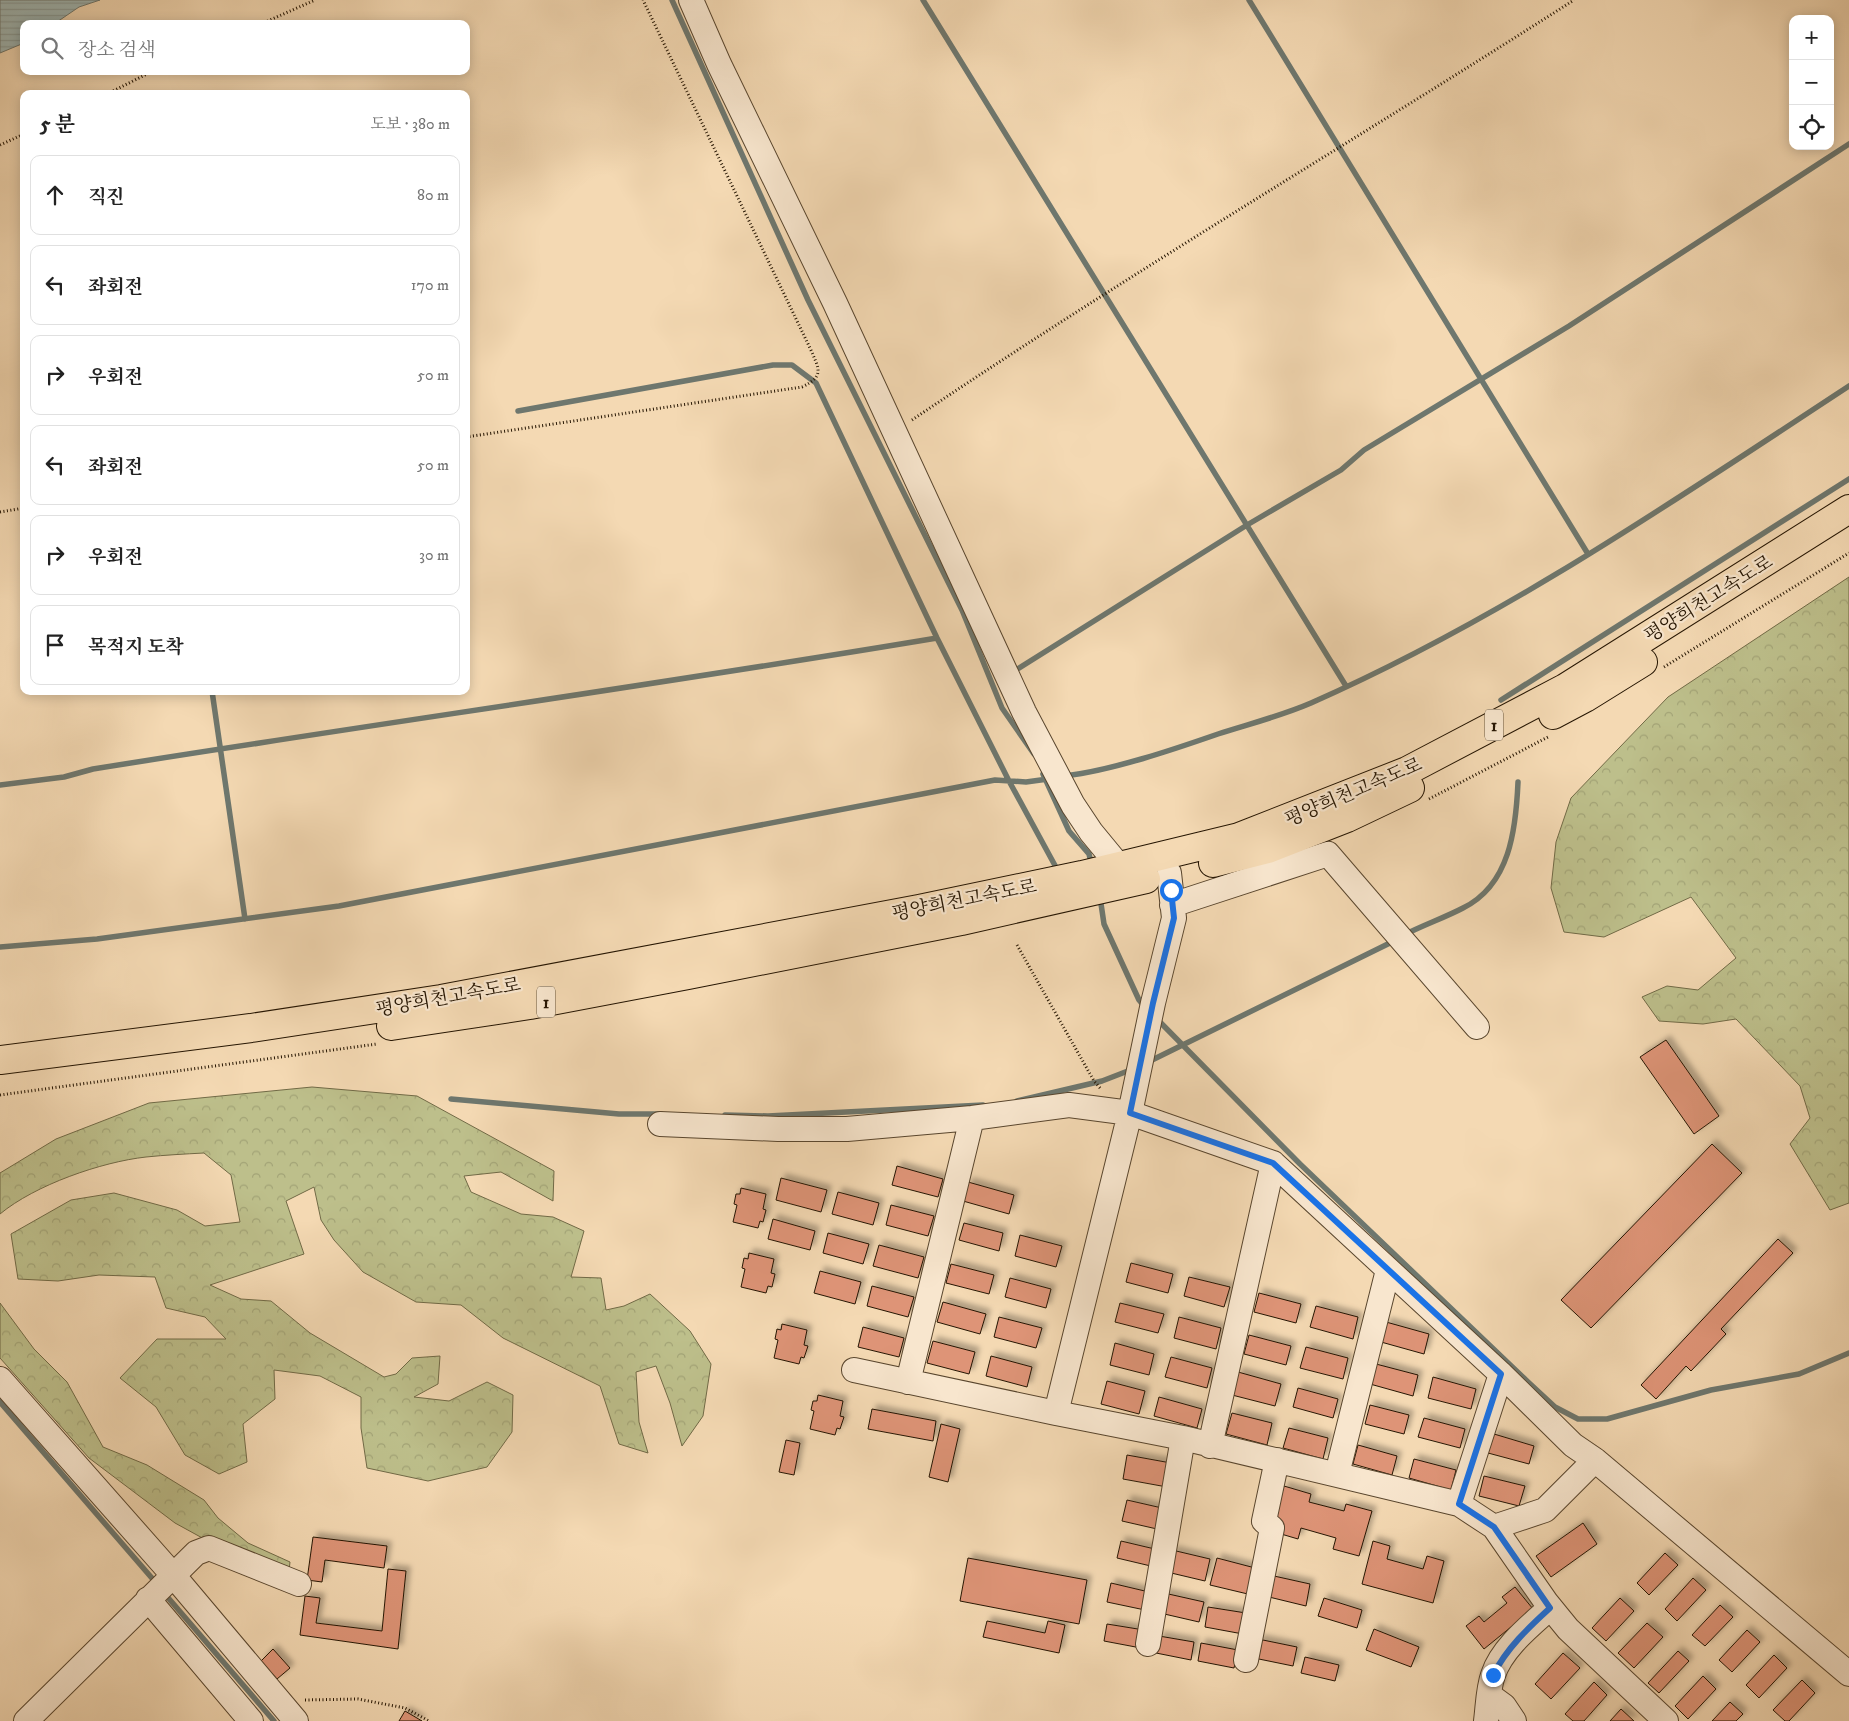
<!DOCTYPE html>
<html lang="ko">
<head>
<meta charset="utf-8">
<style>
  :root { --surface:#fff; --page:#f6f6f6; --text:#222; --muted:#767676; --line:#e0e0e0 }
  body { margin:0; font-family:"IM FELL DW Pica","Noto Serif KR",serif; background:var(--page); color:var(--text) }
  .controls { position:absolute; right:15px; top:15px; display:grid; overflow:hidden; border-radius:10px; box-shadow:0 2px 12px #0003 }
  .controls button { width:45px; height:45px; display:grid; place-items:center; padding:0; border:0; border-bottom:1px solid var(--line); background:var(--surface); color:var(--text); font:25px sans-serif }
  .stop { position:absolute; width:15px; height:15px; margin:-11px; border:4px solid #1a73e8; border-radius:50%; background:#fff }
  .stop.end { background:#1a73e8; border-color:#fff; box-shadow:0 1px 5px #0008 }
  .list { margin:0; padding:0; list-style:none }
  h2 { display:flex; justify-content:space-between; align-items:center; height:65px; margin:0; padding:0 20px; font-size:21px }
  h2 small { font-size:16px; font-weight:400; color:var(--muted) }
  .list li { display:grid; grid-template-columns:32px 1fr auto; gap:15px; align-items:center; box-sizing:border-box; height:80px; margin:0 10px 10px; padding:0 10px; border:1px solid var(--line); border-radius:10px }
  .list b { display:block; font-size:19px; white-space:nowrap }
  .list em { font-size:16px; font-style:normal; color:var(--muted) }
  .icon { flex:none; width:28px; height:28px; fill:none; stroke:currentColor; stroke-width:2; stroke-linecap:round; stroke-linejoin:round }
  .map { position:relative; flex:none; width:1849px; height:1721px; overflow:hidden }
  .search { position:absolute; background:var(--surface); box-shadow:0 2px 12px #0003; left:20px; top:20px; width:450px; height:55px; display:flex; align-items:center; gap:12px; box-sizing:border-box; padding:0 18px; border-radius:10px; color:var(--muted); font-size:19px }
  .panel { position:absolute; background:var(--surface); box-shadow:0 2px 12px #0003; left:20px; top:90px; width:450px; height:605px; border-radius:10px }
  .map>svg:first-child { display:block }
</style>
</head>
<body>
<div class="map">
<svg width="1849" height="1721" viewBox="0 0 1849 1721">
  <defs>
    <pattern id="forest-crowns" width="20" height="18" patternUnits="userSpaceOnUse" patternTransform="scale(1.25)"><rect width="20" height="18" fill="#bdbf8b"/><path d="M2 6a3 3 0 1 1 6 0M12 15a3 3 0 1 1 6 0" fill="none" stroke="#a2a376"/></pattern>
    <pattern id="water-rules" width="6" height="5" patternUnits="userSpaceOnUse" patternTransform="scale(1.25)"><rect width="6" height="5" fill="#9fb8b6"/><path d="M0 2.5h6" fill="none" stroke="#899d9b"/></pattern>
    <filter id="shadow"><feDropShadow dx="4.5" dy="-4.5" stdDeviation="2.5" flood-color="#0004"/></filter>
  </defs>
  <rect width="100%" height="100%" fill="#f4d9b3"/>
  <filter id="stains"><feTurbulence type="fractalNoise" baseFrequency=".004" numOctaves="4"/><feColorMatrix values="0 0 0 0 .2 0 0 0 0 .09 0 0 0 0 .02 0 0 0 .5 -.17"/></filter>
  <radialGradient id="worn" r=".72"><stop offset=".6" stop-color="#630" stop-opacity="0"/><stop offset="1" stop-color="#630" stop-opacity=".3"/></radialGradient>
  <!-- forest -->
  <path fill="url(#forest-crowns)" stroke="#716a46" d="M 1849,577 L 1849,1203 L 1830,1210 L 1790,1144 L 1810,1118 L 1800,1086 L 1736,1019 L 1703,1024 L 1659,1021 L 1642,997 L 1667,986 L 1698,990 L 1736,958 L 1691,897 L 1604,937 L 1564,932 L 1551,888 L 1556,842 L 1571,798 L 1668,697 Z
    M 312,1087 L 417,1096 L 554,1171 L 553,1201 L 501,1172 L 464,1176 L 471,1192 L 521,1214 L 553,1217 L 584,1231 L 571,1277 L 601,1278 L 606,1310 L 624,1306 L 650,1294 L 690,1331 L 711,1364 L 703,1416 L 682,1446 L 670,1403 L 656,1366 L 636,1372 L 639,1422 L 648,1453 L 619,1444 L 600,1386 L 503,1338 L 461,1305 L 416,1302 L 363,1272 L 334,1240 L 321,1220 L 314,1187 L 286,1201 L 304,1254 L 210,1285 L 241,1299 L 271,1301 L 310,1333 L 384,1377 L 396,1374 L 412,1358 L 440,1356 L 438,1384 L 414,1397 L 449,1401 L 487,1382 L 513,1395 L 512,1432 L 487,1467 L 428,1481 L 367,1468 L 361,1428 L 361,1397 L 320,1376 L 274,1370 L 275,1399 L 243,1424 L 247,1462 L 219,1474 L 185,1455 L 156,1407 L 120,1378 L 157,1339 L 226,1339 L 205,1317 L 166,1308 L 155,1277 L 99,1275 L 58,1281 L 18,1279 L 11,1234 L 71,1200 L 114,1193 L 177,1210 L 205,1226 L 240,1222 L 231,1175 L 204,1153 C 185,1154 165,1155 146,1157 C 101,1162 35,1185 0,1214 L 0,1173 L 56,1139 L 149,1103 Z
    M 0,1303 L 34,1349 L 67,1382 L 103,1447 L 147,1465 L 204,1500 L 218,1518 L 248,1543 L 290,1562 L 289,1571 L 206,1540 L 175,1523 L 89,1458 L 0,1358 Z"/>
  <!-- water -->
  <path fill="url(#water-rules)" stroke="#6e776e" d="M 0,0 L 100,0 L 79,7 L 54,24 L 24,24 L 24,43 L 0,53 Z"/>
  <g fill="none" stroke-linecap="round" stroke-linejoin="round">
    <!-- stream -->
    <path stroke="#6e776e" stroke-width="5.5" d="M 672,0 L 808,300 L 962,610 L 1002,708 L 1034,754
      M 923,0 L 1346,686
      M 1249,0 L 1588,554
      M 518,411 L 773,365 L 792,365 L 816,383 L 937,638 L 1009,781 L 1058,871
      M 1016,670 L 1247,525 L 1341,470 L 1364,450 L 1569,326 L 1849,144
      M 212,691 L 245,919
      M 1501,700 L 1849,479
      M 1043,774 L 1069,831 L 1089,854 L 1092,866
      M 1065,776 C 1113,770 1172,750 1218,734 C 1249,724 1281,716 1311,703 C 1502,619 1675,500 1849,386
      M 0,785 L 64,777 L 93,769 C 374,724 656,685 937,638
      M 1100,897 L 1104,924 L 1139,1000 L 1145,1007
      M 1404,935 C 1423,925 1444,918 1463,908 C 1510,885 1516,829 1518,782
      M 0,947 L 97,939 L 339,906 L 995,780 L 1026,782 L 1048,779
      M 1157,1019 L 1300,1164 L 1528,1382 L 1555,1407 L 1578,1419 L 1607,1419 L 1711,1390 L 1799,1374 L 1849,1353
      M 1146,1063 L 1396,940
      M 451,1099 L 619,1114 L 661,1114
      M 1017,1101 L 1102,1081 L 1133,1069
      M 725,1115 L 768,1116 L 983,1105
      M 0,1402 L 157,1584
      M 164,1593 L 274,1721"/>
  </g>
  <!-- building -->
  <path fill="#de9477" stroke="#251502" filter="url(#shadow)" d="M 1666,1040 L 1719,1116 L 1694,1134 L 1640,1057 Z
    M 1712,1144 L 1742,1173 L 1591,1328 L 1561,1300 Z
    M 897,1166 L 943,1179 L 938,1197 L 892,1185 Z
    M 781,1178 L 827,1190 L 821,1212 L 776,1200 Z
    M 968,1182 L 1014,1195 L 1009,1214 L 963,1201 Z
    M 741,1188 L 766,1194 L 763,1209 L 766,1210 L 763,1222 L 760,1221 L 758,1228 L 733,1222 L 737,1205 L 734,1204 L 736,1194 L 740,1194 Z
    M 838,1192 L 879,1203 L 873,1225 L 832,1214 Z
    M 891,1205 L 934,1216 L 928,1236 L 886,1225 Z
    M 773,1219 L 815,1231 L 810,1250 L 768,1239 Z
    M 964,1223 L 1003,1233 L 999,1251 L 959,1240 Z
    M 828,1233 L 869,1244 L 863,1264 L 823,1253 Z
    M 1020,1235 L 1062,1246 L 1056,1267 L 1015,1256 Z
    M 1778,1239 L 1793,1253 L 1721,1329 L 1726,1334 L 1691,1371 L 1686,1366 L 1656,1399 L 1641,1385 Z
    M 879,1245 L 924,1257 L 918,1278 L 873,1266 Z
    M 749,1253 L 774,1259 L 771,1273 L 775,1274 L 772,1287 L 768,1286 L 766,1293 L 741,1287 L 745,1269 L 742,1268 L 744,1258 L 748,1259 Z
    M 1131,1263 L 1173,1274 L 1168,1293 L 1126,1282 Z
    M 951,1264 L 994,1275 L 989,1294 L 946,1283 Z
    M 820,1271 L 861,1282 L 855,1304 L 814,1293 Z
    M 1189,1277 L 1230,1287 L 1224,1307 L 1184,1296 Z
    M 1010,1278 L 1051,1289 L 1046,1308 L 1005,1297 Z
    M 872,1286 L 914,1297 L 908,1317 L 867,1306 Z
    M 1259,1293 L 1301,1304 L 1296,1323 L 1254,1312 Z
    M 943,1302 L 986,1314 L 980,1334 L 937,1322 Z
    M 1120,1303 L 1164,1314 L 1158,1333 L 1115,1322 Z
    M 1316,1306 L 1358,1317 L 1353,1339 L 1310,1327 Z
    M 999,1317 L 1042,1328 L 1036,1348 L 994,1337 Z
    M 1179,1317 L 1221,1328 L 1216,1349 L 1174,1338 Z
    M 1386,1322 L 1429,1334 L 1424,1354 L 1381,1342 Z
    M 782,1324 L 807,1330 L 804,1345 L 808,1346 L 804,1358 L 801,1357 L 799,1364 L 774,1358 L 778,1340 L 775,1339 L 777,1329 L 781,1330 Z
    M 863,1327 L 904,1338 L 899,1357 L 858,1347 Z
    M 1249,1335 L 1291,1346 L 1286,1365 L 1244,1354 Z
    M 933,1341 L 975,1352 L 969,1374 L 927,1363 Z
    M 1115,1343 L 1154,1354 L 1149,1375 L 1110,1365 Z
    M 1306,1347 L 1348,1358 L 1343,1379 L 1300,1368 Z
    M 991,1356 L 1032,1367 L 1027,1387 L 986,1376 Z
    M 1171,1357 L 1212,1368 L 1207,1388 L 1165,1377 Z
    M 1376,1364 L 1418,1375 L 1413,1396 L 1370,1384 Z
    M 1238,1372 L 1281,1384 L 1275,1406 L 1232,1395 Z
    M 1433,1377 L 1476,1389 L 1471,1409 L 1428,1398 Z
    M 1107,1381 L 1145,1391 L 1139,1414 L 1101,1404 Z
    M 1298,1388 L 1338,1399 L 1333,1418 L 1293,1407 Z
    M 818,1395 L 843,1401 L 840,1416 L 844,1417 L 840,1429 L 837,1428 L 835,1435 L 810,1429 L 814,1411 L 811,1410 L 813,1401 L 817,1401 Z
    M 1159,1397 L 1202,1409 L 1197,1428 L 1154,1416 Z
    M 1370,1405 L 1409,1415 L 1404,1434 L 1365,1424 Z
    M 872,1409 L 936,1421 L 933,1441 L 868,1429 Z
    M 1232,1413 L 1272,1423 L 1267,1445 L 1226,1434 Z
    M 1424,1418 L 1465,1429 L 1460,1448 L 1418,1437 Z
    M 941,1424 L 960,1429 L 948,1482 L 929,1477 Z
    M 1289,1428 L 1328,1438 L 1323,1459 L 1283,1448 Z
    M 1494,1434 L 1534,1446 L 1529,1464 L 1488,1453 Z
    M 786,1440 L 800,1443 L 794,1475 L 779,1472 Z
    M 1358,1445 L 1397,1456 L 1392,1475 L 1353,1464 Z
    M 1127,1455 L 1171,1463 L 1167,1487 L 1123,1479 Z
    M 1414,1459 L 1456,1470 L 1451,1490 L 1409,1478 Z
    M 1484,1476 L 1525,1486 L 1519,1506 L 1479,1496 Z
    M 1284,1486 L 1311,1494 L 1309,1502 L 1344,1511 L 1346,1504 L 1372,1511 L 1359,1556 L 1333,1549 L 1336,1538 L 1301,1528 L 1298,1539 L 1271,1531 Z
    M 1127,1500 L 1162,1508 L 1157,1529 L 1122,1521 Z
    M 1583,1523 L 1597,1544 L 1551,1577 L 1536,1556 Z
    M 313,1537 L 387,1546 L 384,1568 L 325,1560 L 322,1582 L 307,1580 Z
    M 1121,1541 L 1159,1550 L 1155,1567 L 1117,1558 Z
    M 1373,1541 L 1390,1546 L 1387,1559 L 1423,1569 L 1427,1556 L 1444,1561 L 1433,1603 L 1362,1584 Z
    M 1172,1550 L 1210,1559 L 1205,1581 L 1167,1572 Z
    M 1665,1553 L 1678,1565 L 1649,1595 L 1637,1583 Z
    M 968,1558 L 1087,1580 L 1079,1624 L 960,1601 Z
    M 1217,1558 L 1259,1569 L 1252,1595 L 1210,1585 Z
    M 388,1569 L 406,1571 L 398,1649 L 300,1635 L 305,1596 L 320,1598 L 316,1623 L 382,1631 Z
    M 1274,1576 L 1310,1584 L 1306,1606 L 1269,1597 Z
    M 1693,1578 L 1706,1590 L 1677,1621 L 1665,1609 Z
    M 1111,1583 L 1149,1592 L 1145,1610 L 1107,1602 Z
    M 1515,1587 L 1533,1609 L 1484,1649 L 1466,1626 L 1479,1616 L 1484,1622 L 1507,1603 L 1502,1597 Z
    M 1164,1593 L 1204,1602 L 1199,1622 L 1160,1613 Z
    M 1324,1598 L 1362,1610 L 1357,1628 L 1318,1616 Z
    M 1620,1598 L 1634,1611 L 1606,1641 L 1592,1628 Z
    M 1720,1605 L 1733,1617 L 1705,1646 L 1692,1635 Z
    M 1208,1607 L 1246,1613 L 1243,1634 L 1205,1627 Z
    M 987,1621 L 1045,1633 L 1048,1621 L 1065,1625 L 1059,1653 L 983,1637 Z
    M 1647,1623 L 1663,1637 L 1634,1668 L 1618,1653 Z
    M 1107,1624 L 1144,1630 L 1141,1648 L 1104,1641 Z
    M 1374,1629 L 1419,1647 L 1411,1667 L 1366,1650 Z
    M 1747,1630 L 1760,1642 L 1732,1672 L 1719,1660 Z
    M 1159,1636 L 1194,1642 L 1191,1660 L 1156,1653 Z
    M 1258,1639 L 1297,1647 L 1293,1666 L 1254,1658 Z
    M 1201,1643 L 1238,1650 L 1234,1668 L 1198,1661 Z
    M 273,1649 L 290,1668 L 277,1679 L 261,1661 Z
    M 1678,1651 L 1689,1661 L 1659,1693 L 1648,1683 Z
    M 1563,1653 L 1580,1668 L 1551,1699 L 1535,1684 Z
    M 1774,1655 L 1787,1668 L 1759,1698 L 1746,1685 Z
    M 1305,1657 L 1339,1665 L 1335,1681 L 1301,1673 Z
    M 1703,1676 L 1716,1689 L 1688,1719 L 1675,1706 Z
    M 1802,1680 L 1815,1693 L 1789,1721 L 1785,1721 L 1773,1710 Z
    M 1594,1682 L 1607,1695 L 1584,1721 L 1573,1721 L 1565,1714 Z
    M 1730,1702 L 1743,1714 L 1736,1721 L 1712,1721 Z
    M 1621,1709 L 1634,1721 L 1610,1721 Z
    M 405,1711 L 422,1721 L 399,1721 Z"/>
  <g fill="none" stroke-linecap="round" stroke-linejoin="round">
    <defs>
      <path id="minor" d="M 691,0 L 719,64 L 835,303 L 1024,712 L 1073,805 L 1091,832 L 1119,866
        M 1169,873 L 1174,918 L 1153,1003 L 1130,1113 L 1273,1163 L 1501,1374 L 1573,1445 L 1595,1460 L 1849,1674
        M 1172,905 L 1328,854 L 1477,1027
        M 660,1124 L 778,1129 L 847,1129 L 972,1118 L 1069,1105 L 1130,1113 L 1056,1413 L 1183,1438 L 1459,1504 L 1494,1527 L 1545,1510 L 1595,1460
        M 854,1370 L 1056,1413
        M 0,1379 L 173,1575 L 296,1721
        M 908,1382 L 972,1118
        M 1210,1446 L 1273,1163
        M 1337,1474 L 1388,1270
        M 1459,1504 L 1501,1374
        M 1494,1527 L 1546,1602 L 1568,1629 L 1666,1721
        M 148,1599 L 251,1721
        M 1148,1644 L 1183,1438
        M 1246,1660 L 1272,1528 L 1264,1521 L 1277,1460
        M 1489,1695 L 1504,1706 L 1514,1721
        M 26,1721 L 196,1553 L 209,1548 L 299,1584
        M 1486,1721 C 1488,1706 1488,1689 1493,1675 C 1502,1648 1530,1626 1550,1608"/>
      <path id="highway" d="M 1553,715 L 1585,698 L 1643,662
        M 1213,863 L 1268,849 L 1347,818 L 1410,788
        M 391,1026 L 530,1005 L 688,975 L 961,921 L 1146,879
        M 0,1060 L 251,1028 L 441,999 L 919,909 L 1082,875 L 1239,837 L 1407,771 L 1565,688 L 1849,509"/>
    </defs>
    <!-- minor casing -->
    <use href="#minor" stroke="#59462e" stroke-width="26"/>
    <!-- highway casing -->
    <use href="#highway" stroke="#251502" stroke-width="30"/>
    <!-- path -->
    <path stroke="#251502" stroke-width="3" stroke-dasharray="1 2.5" stroke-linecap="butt" d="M 261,24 L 315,0
      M 107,94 L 153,71
      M 0,145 L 24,134
      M 912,420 C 1128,274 1354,141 1574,0
      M 466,437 L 802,387 C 825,376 819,369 810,348 L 643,0
      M 0,512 L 24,508
      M 1664,667 L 1849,553
      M 1429,799 L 1548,737
      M 1017,945 L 1094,1081 L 1101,1089
      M 0,1095 L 377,1044
      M 305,1700 L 358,1699 L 405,1708 L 429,1721"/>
    <!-- minor -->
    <use href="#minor" stroke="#f8e6ce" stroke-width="24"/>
    <!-- highway -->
    <use href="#highway" stroke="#f4d9b3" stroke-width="28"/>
  </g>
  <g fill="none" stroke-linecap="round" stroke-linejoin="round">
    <!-- route -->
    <path stroke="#1a73e8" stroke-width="6" d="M 1171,890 L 1174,918 L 1153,1003 L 1130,1113 L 1273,1163 L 1501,1374 L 1459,1504 L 1494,1527 L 1550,1608 C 1528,1628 1507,1648 1493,1675"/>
  </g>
  <g text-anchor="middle" stroke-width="4.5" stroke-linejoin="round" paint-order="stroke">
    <!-- shield labels -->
    <g fill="#f8e6ce" stroke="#64543f" stroke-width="1">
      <rect x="1485" y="709.5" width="18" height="31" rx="4"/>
      <rect x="537" y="986.5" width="18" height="31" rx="4"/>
    </g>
    <g font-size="18" font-weight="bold" fill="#251502">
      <text x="1494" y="731">1</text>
      <text x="546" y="1008">1</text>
    </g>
    <!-- street labels -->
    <g font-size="19" fill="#251502" stroke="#f8e6ce">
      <text transform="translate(1708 598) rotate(-32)" y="7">평양희천고속도로</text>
      <text transform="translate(1353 791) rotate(-23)" y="7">평양희천고속도로</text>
      <text transform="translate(964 899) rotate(-11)" y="7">평양희천고속도로</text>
      <text transform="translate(448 996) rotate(-10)" y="7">평양희천고속도로</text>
    </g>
  </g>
  <rect width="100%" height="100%" filter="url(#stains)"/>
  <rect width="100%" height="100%" fill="url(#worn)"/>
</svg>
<div class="controls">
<button>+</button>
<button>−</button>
<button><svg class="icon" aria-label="locate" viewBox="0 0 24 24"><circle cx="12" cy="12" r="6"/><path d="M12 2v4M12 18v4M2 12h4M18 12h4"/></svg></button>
</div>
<div class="stop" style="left:1171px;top:890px"></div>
<div class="stop end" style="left:1493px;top:1675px"></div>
<div class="search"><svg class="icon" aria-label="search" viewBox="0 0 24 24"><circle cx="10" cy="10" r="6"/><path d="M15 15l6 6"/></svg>장소 검색</div>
<section class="panel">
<h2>5 분<small>도보 · 380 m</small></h2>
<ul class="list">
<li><svg class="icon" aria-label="ahead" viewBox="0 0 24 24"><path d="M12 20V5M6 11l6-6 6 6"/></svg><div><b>직진</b></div><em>80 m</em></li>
<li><svg class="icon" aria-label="left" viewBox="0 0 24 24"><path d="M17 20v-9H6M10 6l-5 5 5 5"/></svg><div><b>좌회전</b></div><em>170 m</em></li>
<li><svg class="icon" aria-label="right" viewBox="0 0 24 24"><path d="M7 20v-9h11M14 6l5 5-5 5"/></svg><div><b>우회전</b></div><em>50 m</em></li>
<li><svg class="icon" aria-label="left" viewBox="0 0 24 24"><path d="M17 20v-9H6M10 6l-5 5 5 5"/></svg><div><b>좌회전</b></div><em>50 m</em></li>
<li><svg class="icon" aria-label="right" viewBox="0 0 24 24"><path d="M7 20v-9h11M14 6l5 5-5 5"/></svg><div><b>우회전</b></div><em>30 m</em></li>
<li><svg class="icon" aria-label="arrive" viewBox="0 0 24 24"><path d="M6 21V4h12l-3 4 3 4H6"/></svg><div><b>목적지 도착</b></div></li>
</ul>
</section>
</div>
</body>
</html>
